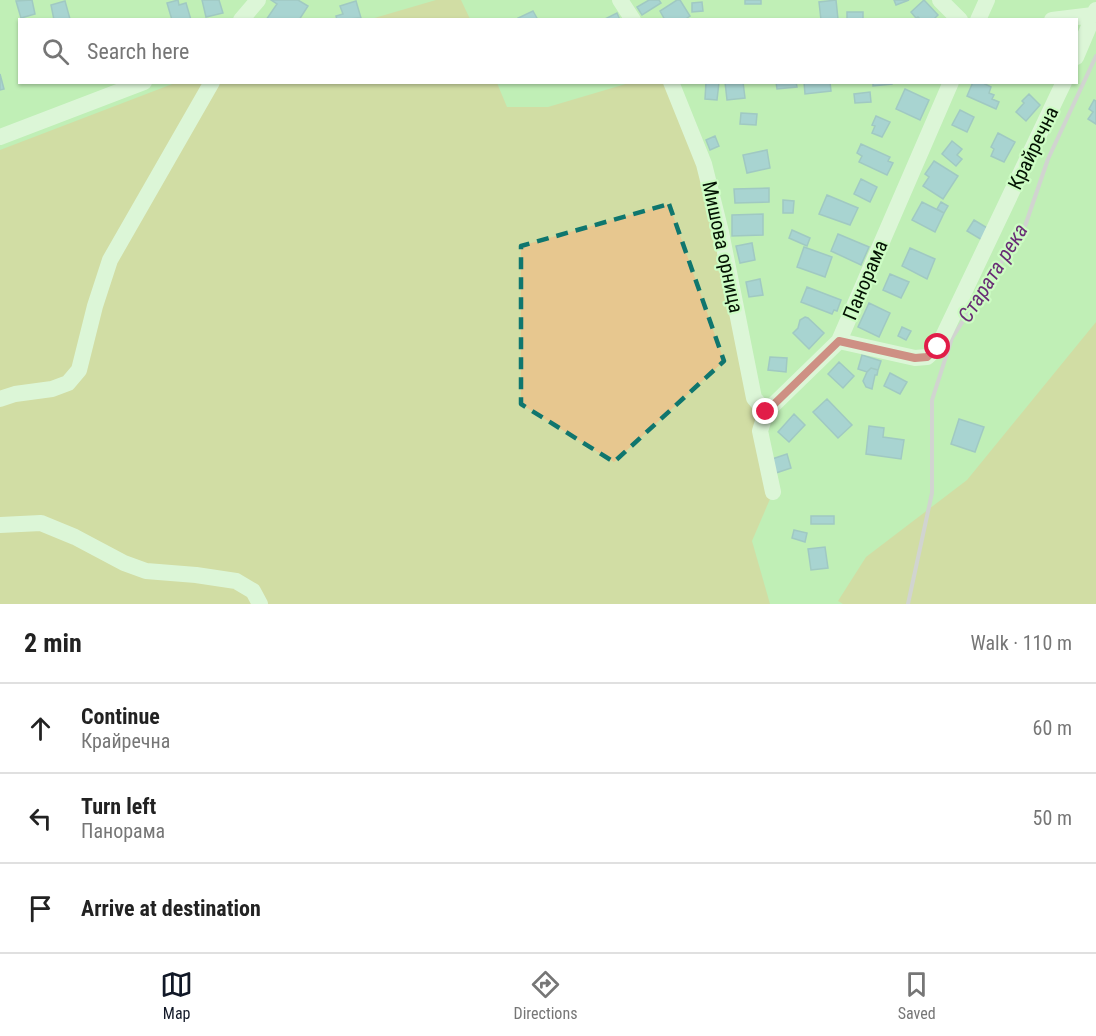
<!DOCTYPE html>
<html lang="en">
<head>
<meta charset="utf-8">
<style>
  :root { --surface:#fff; --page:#f2f2f2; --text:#222; --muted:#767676; --line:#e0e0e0; --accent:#111827 }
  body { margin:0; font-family:"Roboto Condensed",sans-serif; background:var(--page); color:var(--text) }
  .stop { position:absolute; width:18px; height:18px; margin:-14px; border:4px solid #e11d48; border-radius:50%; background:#fff }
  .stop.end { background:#e11d48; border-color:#fff; box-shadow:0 2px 6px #0008 }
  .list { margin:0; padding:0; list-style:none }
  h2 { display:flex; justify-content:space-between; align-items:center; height:78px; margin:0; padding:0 24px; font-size:26px }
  h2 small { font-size:20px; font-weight:400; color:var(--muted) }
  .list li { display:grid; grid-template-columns:39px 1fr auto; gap:18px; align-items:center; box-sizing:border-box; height:90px; padding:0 24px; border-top:2px solid var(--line) }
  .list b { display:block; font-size:22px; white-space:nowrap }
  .list p { margin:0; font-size:20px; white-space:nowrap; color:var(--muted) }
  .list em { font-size:20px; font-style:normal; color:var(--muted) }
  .icon { flex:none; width:33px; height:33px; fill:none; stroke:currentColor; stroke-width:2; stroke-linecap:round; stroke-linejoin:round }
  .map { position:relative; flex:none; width:1096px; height:604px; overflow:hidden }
  .search { position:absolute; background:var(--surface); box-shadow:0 2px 4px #0004; left:18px; right:18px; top:18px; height:66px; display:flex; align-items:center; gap:15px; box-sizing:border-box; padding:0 21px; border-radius:0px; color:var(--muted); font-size:22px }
  .sheet { height:348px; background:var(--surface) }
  nav { display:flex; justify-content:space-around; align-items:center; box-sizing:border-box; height:84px; border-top:2px solid var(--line); background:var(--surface); font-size:16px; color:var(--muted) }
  nav a { display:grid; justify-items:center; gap:3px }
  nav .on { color:var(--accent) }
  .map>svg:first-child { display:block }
</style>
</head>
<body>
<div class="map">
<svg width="1096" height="604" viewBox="0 0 1096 604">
  <rect width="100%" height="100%" fill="#c0efb7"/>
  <!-- green -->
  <path fill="#e7c78f" d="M 436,0 L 461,0 L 470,19 L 371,19 Z
    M 175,83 L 497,83 L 507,107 L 548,107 L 629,83 L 671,83 L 721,232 L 773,492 L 752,541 L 770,604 L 0,604 L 0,150 Z
    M 1096,322 L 1096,604 L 843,604 L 838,601 L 866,557 L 967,480 Z"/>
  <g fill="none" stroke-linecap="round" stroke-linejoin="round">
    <!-- stream -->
    <path stroke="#e6b3f0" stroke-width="4" d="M 908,604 L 932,493 L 932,400 L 952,338 L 1025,226 L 1048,159 L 1096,56"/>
  </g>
  <!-- building -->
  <path fill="#8db3f2" stroke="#7a9bd1" stroke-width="1.5" d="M 32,0 L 35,14 L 21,18 L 16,1 Z
    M 178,0 L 179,5 L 186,3 L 191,20 L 172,20 L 167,3 Z
    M 202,0 L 219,0 L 223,13 L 206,17 Z
    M 271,0 L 298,0 L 308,6 L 299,20 L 266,20 L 277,4 Z
    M 649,0 L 659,0 L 661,3 L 642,15 L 637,7 Z
    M 677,0 L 680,0 L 690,16 L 684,20 L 665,20 L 660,11 Z
    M 745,0 L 761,0 L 761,4 L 745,4 Z
    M 836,0 L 838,19 L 821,20 L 819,2 Z
    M 894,0 L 909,0 L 896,5 Z
    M 924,0 L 938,15 L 933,20 L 921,20 L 918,17 L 916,18 L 911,12 Z
    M 65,1 L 70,19 L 54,20 L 51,5 Z
    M 356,1 L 361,18 L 337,20 L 336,16 L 343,14 L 340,6 Z
    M 702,2 L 703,11 L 692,12 L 692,3 Z
    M 533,11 L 538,20 L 519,20 L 518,18 Z
    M 847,12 L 863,12 L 863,20 L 847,20 Z
    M 617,13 L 620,20 L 603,20 Z
    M 0,74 L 4,89 L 0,90 Z
    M 706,82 L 719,82 L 717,100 L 705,99 Z
    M 725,82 L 743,82 L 745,98 L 727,100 Z
    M 776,82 L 796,82 L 797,87 L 777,89 Z
    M 804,82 L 830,82 L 831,91 L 805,94 Z
    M 873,82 L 892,82 L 892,84 L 873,86 Z
    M 973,82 L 981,82 L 991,87 L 989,93 L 994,95 L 992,99 L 999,102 L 996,109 L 967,96 Z
    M 905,89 L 929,100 L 920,120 L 896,109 Z
    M 870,92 L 871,102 L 855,103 L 854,94 Z
    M 1029,94 L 1040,105 L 1026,121 L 1016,112 L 1024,103 L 1022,101 Z
    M 1094,100 L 1096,101 L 1096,124 L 1088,119 L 1093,112 L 1089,109 Z
    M 960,110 L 974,117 L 967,132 L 952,125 Z
    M 741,113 L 757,114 L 756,125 L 740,124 Z
    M 876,116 L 890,122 L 882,137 L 872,133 L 875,126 L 872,125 Z
    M 998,133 L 1015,142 L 1004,162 L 991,156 L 994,149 L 991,147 Z
    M 715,136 L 719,146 L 710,150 L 706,140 Z
    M 952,141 L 962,149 L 957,155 L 962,159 L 956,166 L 942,154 Z
    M 861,144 L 890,157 L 888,161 L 893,163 L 887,175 L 859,162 L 862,156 L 857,153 Z
    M 767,150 L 770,168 L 747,173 L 743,155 Z
    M 934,161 L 958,176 L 943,199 L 923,186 L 929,177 L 925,174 Z
    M 861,179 L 877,187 L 870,202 L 854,194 Z
    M 769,188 L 769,202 L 735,203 L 734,189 Z
    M 827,195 L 858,208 L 850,225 L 819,214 Z
    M 783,200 L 794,201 L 793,213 L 783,213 Z
    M 922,202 L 944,213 L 935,232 L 912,220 Z
    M 941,202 L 948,206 L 944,213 L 937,209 Z
    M 763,214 L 763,235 L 732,236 L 732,215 Z
    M 974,220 L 989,229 L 982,240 L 967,231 Z
    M 792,230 L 810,238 L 807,246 L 789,238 Z
    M 838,234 L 869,247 L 861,265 L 831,251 Z
    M 752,243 L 755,260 L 740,263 L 736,246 Z
    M 804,247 L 832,257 L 825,277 L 797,267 Z
    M 910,248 L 935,259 L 927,279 L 902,266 Z
    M 890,274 L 909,282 L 901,298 L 883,290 Z
    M 760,279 L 763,295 L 749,297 L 746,282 Z
    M 807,287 L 841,300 L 837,311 L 834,310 L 832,314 L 801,302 Z
    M 869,303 L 890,313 L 879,337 L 858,327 Z
    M 805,317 L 808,318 L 824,333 L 809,349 L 793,333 L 798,328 L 800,320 Z
    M 902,327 L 911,331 L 906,340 L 898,336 Z
    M 862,355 L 881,361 L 878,370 L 871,368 L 867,372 L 858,369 Z
    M 770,357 L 787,358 L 786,372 L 768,370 Z
    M 839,362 L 854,376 L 843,388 L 828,374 Z
    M 871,368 L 878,370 L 877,375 L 875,375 L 872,389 L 866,387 L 863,381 L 867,372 Z
    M 890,373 L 907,382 L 900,394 L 884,386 Z
    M 827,399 L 852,425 L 838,438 L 813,412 Z
    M 794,414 L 805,425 L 789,442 L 778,432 Z
    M 959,419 L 984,427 L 975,452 L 951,444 Z
    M 869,426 L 884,428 L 883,437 L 904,440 L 901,459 L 866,454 Z
    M 787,454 L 791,468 L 776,473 L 772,459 Z
    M 811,516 L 834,516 L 834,524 L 811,524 Z
    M 794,530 L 807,533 L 805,542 L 792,538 Z
    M 825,547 L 828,568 L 811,570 L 808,549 Z"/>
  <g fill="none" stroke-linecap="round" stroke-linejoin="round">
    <!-- minor -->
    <path stroke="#fff" stroke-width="16" d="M 620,0 L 633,20
      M 940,0 L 960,20
      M 241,20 L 258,0
      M 978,20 L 987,0
      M 1052,20 L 1093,15
      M 1076,57 L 1096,10
      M 671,82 L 704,164 L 721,232 L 754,398 L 766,412
      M 0,137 L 144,82
      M 839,341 L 915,358 L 927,357 L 938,347 L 1064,82
      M 0,399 L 15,394 L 52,389 L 68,383 L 79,370 L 95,306 L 110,260 L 212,82
      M 773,492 L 760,431 L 766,412 L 839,341 L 951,82
      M 0,525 L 41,523 L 75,537 L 124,563 L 146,571 L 196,575 L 236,581 L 253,591 L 260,604"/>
  </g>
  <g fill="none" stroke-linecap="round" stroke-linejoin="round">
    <!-- route -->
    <path stroke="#e11d48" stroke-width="8" d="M 766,412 L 839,341 L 915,358 L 927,357 L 938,347"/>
  </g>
  <!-- marked area -->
  <path d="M0 0H1096V604H0ZM 669,204 L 724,361 L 614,462 L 521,404 L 521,246 Z" fill="#c0efb7" fill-opacity=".55" fill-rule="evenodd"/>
  <path fill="none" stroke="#0f766e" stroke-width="4.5" stroke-dasharray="12 8" stroke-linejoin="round" d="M 669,204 L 724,361 L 614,462 L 521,404 L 521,246 Z"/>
  <g text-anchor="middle" stroke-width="4.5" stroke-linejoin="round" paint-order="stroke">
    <!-- street labels -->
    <g font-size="20" fill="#031202" stroke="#cdfcc4">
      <text transform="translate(1033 148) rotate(-64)" y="7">Крайречна</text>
      <text transform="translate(723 247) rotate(78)" y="7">Мишова орница</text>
      <text transform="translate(865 280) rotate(-67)" y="7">Панорама</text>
    </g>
    <!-- water labels -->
    <g font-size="21" font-style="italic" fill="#682d74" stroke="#cdfcc4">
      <text transform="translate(993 273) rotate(-58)" y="7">Старата река</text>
    </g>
  </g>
</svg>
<div class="stop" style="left:938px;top:347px"></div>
<div class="stop end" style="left:766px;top:412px"></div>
<div class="search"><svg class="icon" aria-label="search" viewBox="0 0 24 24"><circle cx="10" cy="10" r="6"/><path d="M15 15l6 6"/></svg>Search here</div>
</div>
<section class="sheet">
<h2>2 min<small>Walk · 110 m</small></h2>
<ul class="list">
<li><svg class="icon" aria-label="ahead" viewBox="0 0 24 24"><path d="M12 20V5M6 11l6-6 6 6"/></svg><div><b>Continue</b><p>Крайречна</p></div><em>60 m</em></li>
<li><svg class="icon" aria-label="left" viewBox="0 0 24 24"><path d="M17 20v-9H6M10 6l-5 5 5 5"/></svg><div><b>Turn left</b><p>Панорама</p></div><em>50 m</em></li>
<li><svg class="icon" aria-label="arrive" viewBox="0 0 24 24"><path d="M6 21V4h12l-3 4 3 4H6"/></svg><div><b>Arrive at destination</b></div></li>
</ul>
</section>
<nav>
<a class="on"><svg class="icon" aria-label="map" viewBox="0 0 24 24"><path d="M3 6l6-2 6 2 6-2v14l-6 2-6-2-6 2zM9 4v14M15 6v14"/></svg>Map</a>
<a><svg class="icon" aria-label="directions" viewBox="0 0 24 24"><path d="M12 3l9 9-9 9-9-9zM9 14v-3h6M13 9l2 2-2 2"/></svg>Directions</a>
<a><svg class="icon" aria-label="saved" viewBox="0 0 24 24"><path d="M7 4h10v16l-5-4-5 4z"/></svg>Saved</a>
</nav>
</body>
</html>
